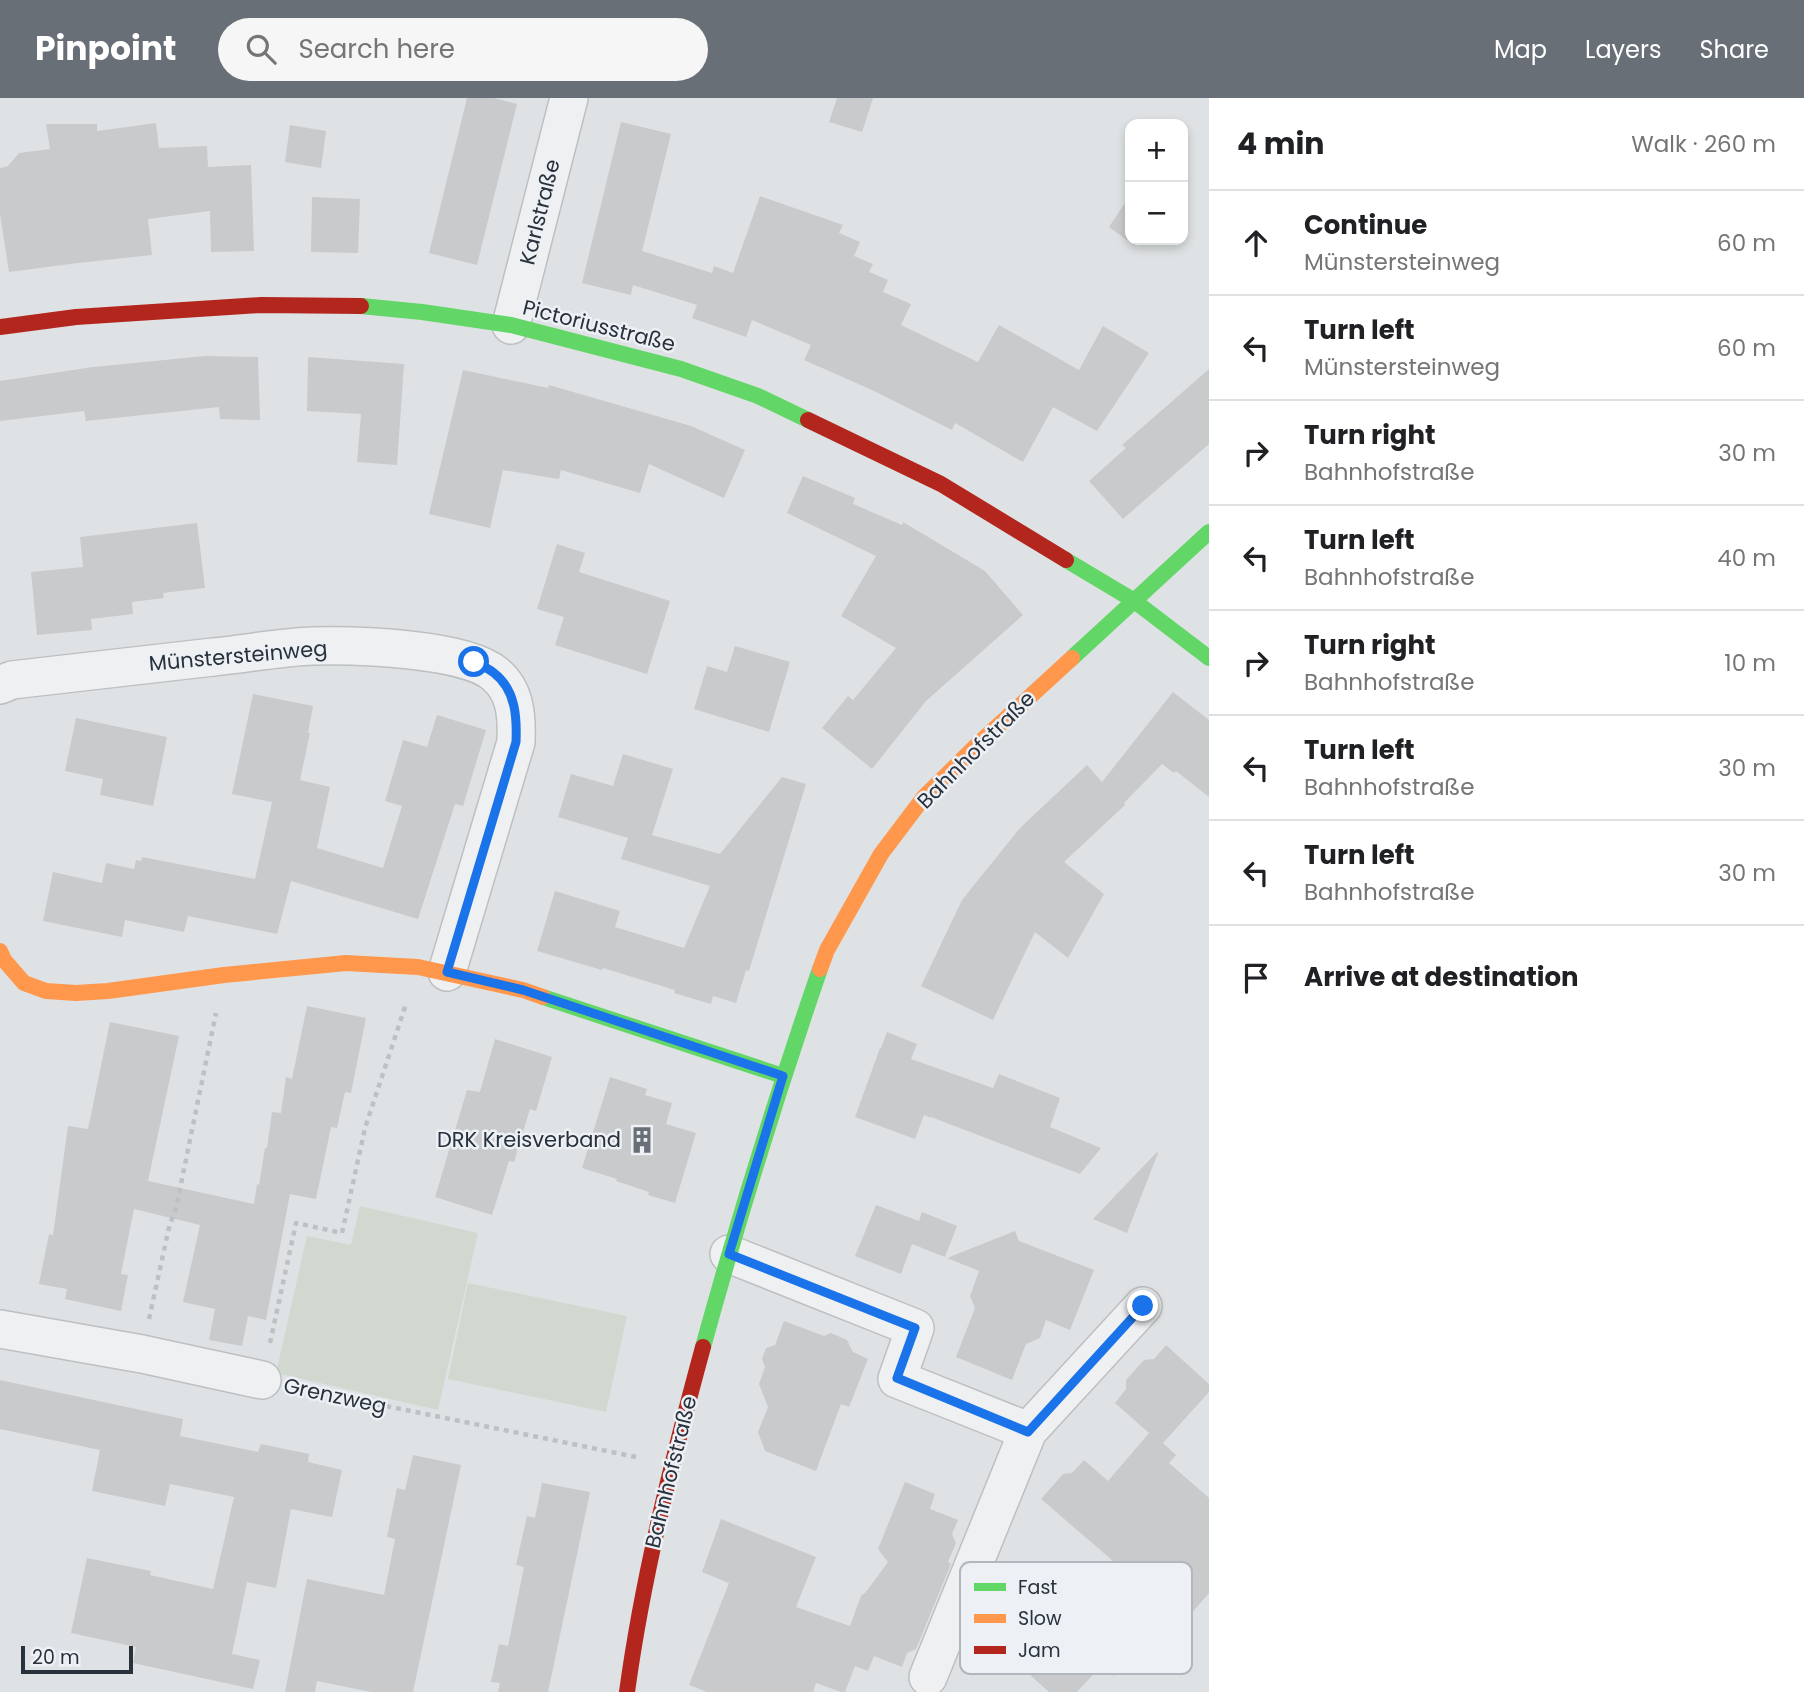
<!DOCTYPE html>
<html lang="en">
<head>
<meta charset="utf-8">
<style>
  :root { --surface:#fff; --page:#f6f6f6; --text:#202124; --muted:#757577; --line:#e0e0e0; --accent:#686f77 }
  body { margin:0; font-family:Poppins,sans-serif; background:var(--page); color:var(--text) }
  .controls { position:absolute; right:21px; top:21px; display:grid; overflow:hidden; border-radius:14px; box-shadow:0 4px 10px #0003 }
  .controls button { width:63px; height:63px; display:grid; place-items:center; padding:0; border:0; border-bottom:2px solid var(--line); background:var(--surface); color:var(--text); font:35px sans-serif }
  .scale { position:absolute; left:21px; bottom:18px; width:112px; box-sizing:border-box; padding-left:7px; border:4px solid #28313c; border-top:0; font-size:19px; line-height:24px; white-space:nowrap; color:#28313c; -webkit-text-stroke:5px #edf0f4; paint-order:stroke }
  .stop { position:absolute; width:21px; height:21px; margin:-16px; border:5px solid #1a73e8; border-radius:50%; background:#fff }
  .stop.end { background:#1a73e8; border-color:#fff; box-shadow:0 2px 7px #0008 }
  .list { margin:0; padding:0; list-style:none }
  h2 { display:flex; justify-content:space-between; align-items:center; height:91px; margin:0; padding:0 28px; font-size:30px }
  h2 small { font-size:23px; font-weight:400; color:var(--muted) }
  .list li { display:grid; grid-template-columns:46px 1fr auto; gap:21px; align-items:center; box-sizing:border-box; height:105px; padding:0 28px; border-top:2px solid var(--line) }
  .list b { display:block; font-size:26px; white-space:nowrap }
  .list p { margin:0; font-size:23px; white-space:nowrap; color:var(--muted) }
  .list em { font-size:23px; font-style:normal; color:var(--muted) }
  .icon { flex:none; width:38px; height:38px; fill:none; stroke:currentColor; stroke-width:2; stroke-linecap:round; stroke-linejoin:round }
  .map { position:relative; flex:none; width:1209px; height:1594px; overflow:hidden }
  header { display:flex; align-items:center; gap:42px; box-sizing:border-box; height:98px; padding:0 35px; background:var(--accent); color:#fff }
  header strong { font-size:33px }
  nav { display:flex; gap:38px; margin-inline-start:auto; font-size:24px }
  .search { width:490px; height:63px; background:var(--page); display:flex; align-items:center; gap:18px; box-sizing:border-box; padding:0 24px; border-radius:38px; color:var(--muted); font-size:26px }
  main { display:flex }
  aside { flex:1; background:var(--surface) }
  .map>svg:first-child { display:block }
</style>
</head>
<body>
<header>
<strong>Pinpoint</strong>
<div class="search"><svg class="icon" aria-label="search" viewBox="0 0 24 24"><circle cx="10" cy="10" r="6"/><path d="M15 15l6 6"/></svg>Search here</div>
<nav><a>Map</a><a>Layers</a><a>Share</a></nav>
</header>
<main>
<div class="map">
<svg width="1209" height="1594" viewBox="0 0 1209 1594">
  <rect width="100%" height="100%" fill="#dfe2e4"/>
  <!-- green -->
  <path fill="#d1d8d0" d="M 360,1108 L 478,1135 L 438,1312 L 276,1275 L 307,1138 L 351,1147 Z
    M 468,1185 L 627,1218 L 606,1314 L 448,1281 Z"/>
  <!-- building -->
  <path fill="#c8cacc" d="M 467,0 L 494,0 L 517,6 L 477,167 L 429,155 Z
    M 837,0 L 873,0 L 862,34 L 829,24 Z
    M 621,24 L 671,36 L 642,153 L 712,175 L 714,168 L 733,175 L 760,98 L 843,127 L 839,135 L 860,144 L 854,158 L 873,166 L 869,174 L 888,182 L 883,194 L 911,206 L 901,227 L 978,264 L 999,227 L 1079,272 L 1103,228 L 1149,255 L 1097,333 L 1053,309 L 1023,364 L 955,325 L 952,332 L 872,292 L 804,262 L 811,247 L 752,222 L 746,239 L 692,220 L 697,207 L 633,187 L 631,197 L 582,185 Z
    M 156,25 L 159,50 L 207,48 L 208,69 L 251,67 L 254,153 L 211,154 L 210,113 L 148,121 L 152,157 L 78,165 L 9,174 L 0,116 L 0,70 L 8,68 L 19,55 L 50,51 L 46,26 L 97,26 L 97,33 Z
    M 290,27 L 326,33 L 321,70 L 285,64 Z
    M 312,99 L 360,101 L 358,155 L 311,154 Z
    M 1127,102 L 1130,104 L 1130,142 L 1139,142 L 1135,148 L 1109,129 Z
    M 205,258 L 258,259 L 260,322 L 220,321 L 219,309 L 86,323 L 84,313 L 0,323 L 0,283 L 93,269 Z
    M 308,259 L 404,266 L 397,367 L 357,364 L 361,316 L 307,313 Z
    M 1209,271 L 1209,346 L 1123,421 L 1089,383 L 1126,350 L 1122,347 Z
    M 463,272 L 548,290 L 549,287 L 691,328 L 745,352 L 724,400 L 649,366 L 640,395 L 561,372 L 559,381 L 503,372 L 490,430 L 429,416 Z
    M 803,378 L 855,400 L 853,406 L 902,427 L 903,424 L 985,473 L 1023,517 L 926,603 L 872,671 L 822,630 L 848,598 L 853,602 L 896,550 L 841,518 L 876,458 L 787,415 Z
    M 197,425 L 205,490 L 163,495 L 164,500 L 132,504 L 133,516 L 91,521 L 92,532 L 37,537 L 31,474 L 83,469 L 80,439 Z
    M 557,446 L 585,455 L 579,474 L 670,503 L 647,576 L 555,547 L 564,519 L 537,511 Z
    M 735,548 L 790,564 L 769,634 L 694,611 L 707,568 L 727,574 Z
    M 1173,594 L 1209,622 L 1209,699 L 1176,673 L 1174,675 L 1162,666 L 1124,705 L 1125,707 L 1064,764 L 1104,796 L 1068,860 L 1035,834 L 993,922 L 921,888 L 962,802 L 1020,730 L 1087,667 L 1102,684 Z
    M 253,596 L 313,608 L 308,635 L 310,635 L 300,682 L 330,689 L 317,750 L 383,770 L 402,708 L 385,703 L 403,642 L 427,649 L 437,617 L 486,632 L 463,708 L 455,706 L 418,821 L 291,783 L 277,836 L 188,818 L 184,834 L 125,822 L 122,839 L 43,823 L 53,774 L 102,785 L 106,765 L 134,771 L 136,762 L 141,763 L 142,759 L 255,781 L 272,704 L 232,696 Z
    M 76,620 L 167,639 L 153,708 L 100,697 L 103,681 L 65,673 Z
    M 623,656 L 673,671 L 652,737 L 720,756 L 782,679 L 806,686 L 749,873 L 746,872 L 736,905 L 713,898 L 711,906 L 674,895 L 675,892 L 603,870 L 602,872 L 537,853 L 555,793 L 620,813 L 615,829 L 684,850 L 710,788 L 621,761 L 628,740 L 558,719 L 571,676 L 613,688 Z
    M 307,908 L 366,920 L 351,995 L 345,994 L 337,1030 L 331,1029 L 316,1101 L 290,1096 L 266,1222 L 248,1218 L 242,1248 L 209,1242 L 215,1211 L 183,1204 L 200,1127 L 134,1111 L 121,1176 L 128,1177 L 121,1213 L 65,1201 L 67,1191 L 39,1186 L 49,1136 L 53,1137 L 68,1028 L 88,1031 L 110,924 L 179,938 L 148,1083 L 254,1106 L 257,1086 L 259,1087 L 265,1050 L 267,1050 L 272,1014 L 281,1015 L 286,979 L 292,981 Z
    M 887,934 L 917,946 L 911,961 L 993,990 L 999,976 L 1060,1000 L 1050,1029 L 1101,1050 L 1080,1076 L 931,1019 L 931,1020 L 924,1017 L 915,1041 L 855,1019 L 880,950 L 881,950 Z
    M 495,941 L 552,959 L 536,1013 L 530,1011 L 514,1064 L 509,1063 L 492,1117 L 435,1099 L 467,992 L 480,994 Z
    M 610,979 L 647,991 L 645,997 L 672,1005 L 666,1026 L 696,1035 L 675,1105 L 648,1097 L 649,1094 L 616,1083 L 617,1081 L 582,1070 Z
    M 1157,1054 L 1158,1055 L 1127,1135 L 1093,1121 Z
    M 876,1107 L 919,1123 L 922,1114 L 957,1128 L 945,1159 L 912,1146 L 901,1176 L 855,1158 Z
    M 1015,1133 L 1019,1143 L 1094,1172 L 1070,1232 L 1046,1222 L 1040,1240 L 1026,1246 L 1012,1282 L 956,1259 L 975,1210 L 970,1198 L 979,1173 L 947,1160 Z
    M 784,1223 L 824,1238 L 831,1235 L 847,1242 L 853,1254 L 868,1261 L 849,1309 L 841,1306 L 816,1373 L 765,1353 L 758,1334 L 768,1309 L 759,1286 L 765,1269 L 762,1261 L 766,1250 L 775,1247 Z
    M 1166,1247 L 1209,1286 L 1209,1294 L 1163,1345 L 1176,1357 L 1169,1365 L 1209,1400 L 1209,1495 L 1184,1524 L 1041,1401 L 1063,1376 L 1072,1375 L 1084,1362 L 1108,1383 L 1149,1335 L 1115,1305 L 1126,1291 L 1126,1282 L 1144,1262 L 1154,1261 Z
    M 0,1282 L 183,1321 L 180,1338 L 258,1354 L 261,1346 L 309,1356 L 308,1364 L 342,1372 L 332,1419 L 291,1411 L 276,1490 L 247,1484 L 232,1556 L 260,1562 L 253,1591 L 133,1565 L 136,1549 L 71,1535 L 87,1460 L 151,1473 L 150,1477 L 213,1491 L 234,1399 L 170,1386 L 165,1408 L 92,1393 L 100,1352 L 0,1331 Z
    M 413,1357 L 461,1367 L 413,1594 L 371,1594 L 317,1583 L 315,1594 L 285,1594 L 307,1481 L 384,1497 L 395,1441 L 387,1439 L 397,1390 L 405,1392 Z
    M 905,1384 L 935,1396 L 930,1411 L 958,1422 L 952,1436 L 956,1445 L 948,1464 L 951,1466 L 916,1551 L 907,1555 L 902,1569 L 874,1558 L 868,1573 L 855,1568 L 845,1594 L 841,1594 L 816,1585 L 813,1594 L 707,1594 L 689,1587 L 729,1485 L 702,1474 L 721,1421 L 816,1459 L 796,1509 L 850,1528 L 861,1498 L 866,1494 L 888,1464 L 878,1451 Z
    M 542,1385 L 590,1394 L 575,1466 L 548,1594 L 498,1594 L 500,1585 L 491,1584 L 499,1546 L 508,1548 L 524,1469 L 516,1467 L 527,1418 L 535,1420 Z
    M 1086,1513 L 1134,1556 L 1113,1578 L 1102,1567 L 1077,1594 L 1049,1594 L 1029,1576 Z"/>
  <g fill="none" stroke-linecap="round" stroke-linejoin="round">
    <defs>
      <path id="street" d="M 511,227 L 569,0
        M 0,587 L 12,582 C 79,574 146,567 213,559 C 246,556 280,549 314,548 C 354,547 465,550 495,576 C 516,593 517,619 516,644 L 447,874
        M 729,1156 L 915,1230 L 897,1281 L 1028,1333
        M 0,1231 L 142,1256 L 262,1282
        M 928,1579 L 1028,1333 L 1143,1208"/>
    </defs>
    <!-- street casing -->
    <use href="#street" stroke="#bdc0c2" stroke-width="40"/>
    <!-- path -->
    <path stroke="#bec1c4" stroke-width="4.5" stroke-dasharray="5 5" stroke-linecap="butt" d="M 149,1221 L 170,1125 L 175,1115 L 216,915
      M 270,1245 L 296,1125 L 342,1135 L 365,1030 L 406,906
      M 298,1290 L 636,1359"/>
    <!-- street -->
    <use href="#street" stroke="#eff0f1" stroke-width="37"/>
    <!-- fast -->
    <path stroke="#63d668" stroke-width="16" d="M 361,208 L 422,214 L 511,227 L 681,271 L 758,298 L 808,322
      M 1066,462 L 1133,502 L 1209,560
      M 1072,560 L 1209,434
      M 543,899 L 783,978
      M 703,1249 C 738,1122 777,996 820,871"/>
    <!-- slow -->
    <path stroke="#ff974d" stroke-width="16" d="M 0,853 L 4,862 L 24,885 L 46,893 L 76,895 L 108,893 L 224,877 L 346,865 L 418,869 L 523,892 L 543,899
      M 820,871 L 827,852 L 881,756 L 924,699 L 977,647 L 1072,560"/>
    <!-- jam -->
    <path stroke="#b3261e" stroke-width="16" d="M 0,229 L 76,219 L 261,207 L 361,208
      M 808,322 L 941,386 L 1066,462
      M 627,1594 C 643,1477 672,1363 703,1249"/>
  </g>
  <g fill="none" stroke-linecap="round" stroke-linejoin="round">
    <!-- route -->
    <path stroke="#1a73e8" stroke-width="9" d="M 474,564 C 481,567 489,571 494,575 C 516,592 517,620 516,644 L 447,874 L 523,892 L 783,978 L 729,1156 L 915,1230 L 897,1280 L 1028,1334 L 1143,1208"/>
  </g>
  <!-- icons -->
  <defs>
    <symbol id="building-bare" viewBox="-9 -9 18 18"><path d="M-4-6H4V6H1V3H-1V6H-4ZM-2.5-4.3h1.7v1.8h-1.7ZM.8-4.3h1.7v1.8H.8ZM-2.5-1h1.7V.8h-1.7ZM.8-1h1.7V.8H.8Z" fill="#686f77" stroke="#edf0f4" stroke-width="2.5" paint-order="stroke"/></symbol>
  </defs>
  <g fill-rule="evenodd">
    <use href="#building-bare" x="623" y="1023" width="38" height="38"/>
  </g>
  <g text-anchor="middle" stroke-width="5" stroke-linejoin="round" paint-order="stroke">
    <!-- street labels -->
    <g font-size="21" fill="#28313c" stroke="#edf0f4">
      <text transform="translate(540 114) rotate(-76)" y="7">Karlstraße</text>
      <text transform="translate(599 228) rotate(14)" y="7">Pictoriusstraße</text>
      <text transform="translate(238 558) rotate(-5)" y="7">Münstersteinweg</text>
      <text transform="translate(976 652) rotate(-45)" y="7">Bahnhofstraße</text>
      <text transform="translate(335 1298) rotate(12)" y="7">Grenzweg</text>
      <text transform="translate(671 1374) rotate(-76)" y="7">Bahnhofstraße</text>
    </g>
    <!-- poi labels -->
    <g font-size="21" fill="#28313c" stroke="#edf0f4" text-anchor="end">
      <text x="621" y="1049">DRK Kreisverband</text>
    </g>
  </g>
  <!-- legend -->
  <rect x="960" y="1464" width="232" height="112" rx="10" fill="#edf0f4" stroke="#b2b7bd" stroke-width="2"/>
  <rect x="974" y="1485" width="32" height="8" fill="#63d668"/>
  <rect x="974" y="1516" width="32" height="9" fill="#ff974d"/>
  <rect x="974" y="1548" width="32" height="8" fill="#b3261e"/>
  <g font-size="19" fill="#28313c">
    <text x="1018" y="1496">Fast</text>
    <text x="1018" y="1527">Slow</text>
    <text x="1018" y="1559">Jam</text>
  </g>
</svg>
<div class="controls">
<button>+</button>
<button>−</button>
</div>
<div class="scale">20 m</div>
<div class="stop" style="left:474px;top:564px"></div>
<div class="stop end" style="left:1143px;top:1208px"></div>
</div>
<aside>
<h2>4 min<small>Walk · 260 m</small></h2>
<ul class="list">
<li><svg class="icon" aria-label="ahead" viewBox="0 0 24 24"><path d="M12 20V5M6 11l6-6 6 6"/></svg><div><b>Continue</b><p>Münstersteinweg</p></div><em>60 m</em></li>
<li><svg class="icon" aria-label="left" viewBox="0 0 24 24"><path d="M17 20v-9H6M10 6l-5 5 5 5"/></svg><div><b>Turn left</b><p>Münstersteinweg</p></div><em>60 m</em></li>
<li><svg class="icon" aria-label="right" viewBox="0 0 24 24"><path d="M7 20v-9h11M14 6l5 5-5 5"/></svg><div><b>Turn right</b><p>Bahnhofstraße</p></div><em>30 m</em></li>
<li><svg class="icon" aria-label="left" viewBox="0 0 24 24"><path d="M17 20v-9H6M10 6l-5 5 5 5"/></svg><div><b>Turn left</b><p>Bahnhofstraße</p></div><em>40 m</em></li>
<li><svg class="icon" aria-label="right" viewBox="0 0 24 24"><path d="M7 20v-9h11M14 6l5 5-5 5"/></svg><div><b>Turn right</b><p>Bahnhofstraße</p></div><em>10 m</em></li>
<li><svg class="icon" aria-label="left" viewBox="0 0 24 24"><path d="M17 20v-9H6M10 6l-5 5 5 5"/></svg><div><b>Turn left</b><p>Bahnhofstraße</p></div><em>30 m</em></li>
<li><svg class="icon" aria-label="left" viewBox="0 0 24 24"><path d="M17 20v-9H6M10 6l-5 5 5 5"/></svg><div><b>Turn left</b><p>Bahnhofstraße</p></div><em>30 m</em></li>
<li><svg class="icon" aria-label="arrive" viewBox="0 0 24 24"><path d="M6 21V4h12l-3 4 3 4H6"/></svg><div><b>Arrive at destination</b></div></li>
</ul>
</aside>
</main>
</body>
</html>
